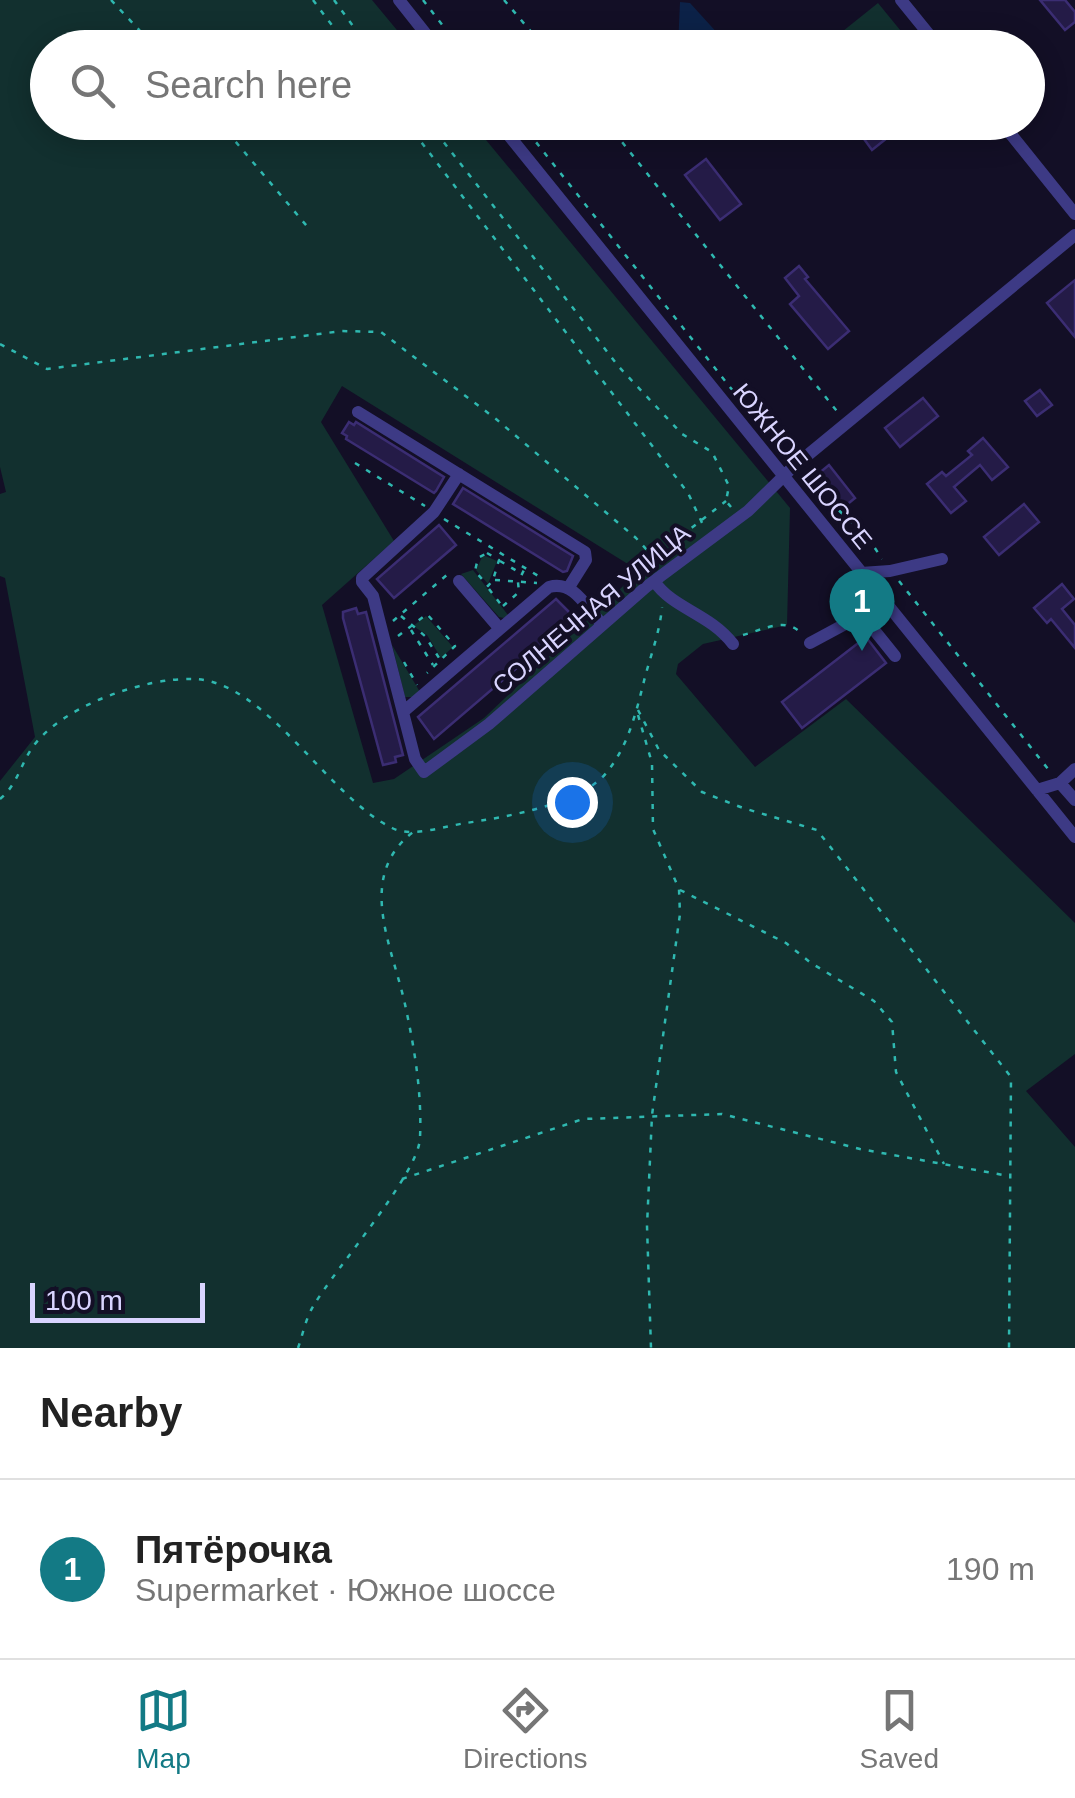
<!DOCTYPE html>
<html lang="en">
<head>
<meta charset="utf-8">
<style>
  :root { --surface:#fff; --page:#f6f6f6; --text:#222; --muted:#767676; --line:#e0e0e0; --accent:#137a85 }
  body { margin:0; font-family:Helvetica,sans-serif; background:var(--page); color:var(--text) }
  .scale { position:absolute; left:30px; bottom:25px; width:175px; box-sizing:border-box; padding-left:10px; border:5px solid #d9d4ff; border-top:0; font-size:28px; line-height:35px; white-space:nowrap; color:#d9d4ff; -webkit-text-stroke:8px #130f26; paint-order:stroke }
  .you { position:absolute; left:572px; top:802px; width:35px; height:35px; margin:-25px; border:8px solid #fff; border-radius:50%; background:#1a73e8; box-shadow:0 0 0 15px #1a73e833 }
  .badge { display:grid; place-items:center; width:65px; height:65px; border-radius:50%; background:var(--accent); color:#fff; font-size:32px; font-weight:700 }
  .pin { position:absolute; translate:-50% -82px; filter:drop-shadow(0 2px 5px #0008) }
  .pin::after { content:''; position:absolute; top:52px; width:35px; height:30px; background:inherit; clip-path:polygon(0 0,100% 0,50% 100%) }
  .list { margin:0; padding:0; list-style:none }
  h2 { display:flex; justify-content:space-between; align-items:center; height:130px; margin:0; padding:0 40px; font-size:42px }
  h2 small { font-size:32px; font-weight:400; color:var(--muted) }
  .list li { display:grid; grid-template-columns:65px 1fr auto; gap:30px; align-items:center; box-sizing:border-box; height:180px; padding:0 40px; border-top:2px solid var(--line) }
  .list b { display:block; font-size:38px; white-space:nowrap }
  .list p { margin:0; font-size:32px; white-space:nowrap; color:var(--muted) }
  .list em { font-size:32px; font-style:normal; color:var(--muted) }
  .icon { flex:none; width:55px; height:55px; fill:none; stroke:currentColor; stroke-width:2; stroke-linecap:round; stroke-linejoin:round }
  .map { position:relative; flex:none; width:1075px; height:1348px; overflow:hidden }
  .search { position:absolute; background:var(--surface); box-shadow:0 5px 25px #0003; left:30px; right:30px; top:30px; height:110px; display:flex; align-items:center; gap:25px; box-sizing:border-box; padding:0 35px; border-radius:55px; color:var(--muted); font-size:38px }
  .sheet { height:310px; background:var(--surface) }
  nav { display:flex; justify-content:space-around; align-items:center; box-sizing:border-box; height:140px; border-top:2px solid var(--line); background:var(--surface); font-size:28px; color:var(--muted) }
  nav a { display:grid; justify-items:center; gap:5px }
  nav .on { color:var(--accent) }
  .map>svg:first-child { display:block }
</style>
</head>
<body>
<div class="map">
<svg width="1075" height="1348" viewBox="0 0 1075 1348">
  <rect width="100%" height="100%" fill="#130f26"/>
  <!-- green -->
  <path fill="#12302f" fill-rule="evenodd" d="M 0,0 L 372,0 L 411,47 L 48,48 L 48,122 L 472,123 L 790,508 L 787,625 L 703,644 L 678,664 L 676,674 L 755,767 L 846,699 L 1075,923 L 1075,1054 L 1026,1091 L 1075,1147 L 1075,1348 L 0,1348 L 0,781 L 35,737 L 5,578 L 0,576 L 0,494 L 6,492 L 0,467 ZM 342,386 L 639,571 L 484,718 L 394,779 L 373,783 L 322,605 L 394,541 L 321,422 Z
    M 878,3 L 914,47 L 823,47 Z
    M 483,555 L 497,561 L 488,584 L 476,570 Z
    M 473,570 L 508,615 L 504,618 L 499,617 L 461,574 Z
    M 426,616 L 453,647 L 441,658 L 427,635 L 413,626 Z
    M 392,645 L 420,692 L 414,697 L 405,697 Z"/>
  <!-- water -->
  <path fill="#0c2248" d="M 680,2 L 690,3 L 730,47 L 678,47 Z"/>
  <!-- building -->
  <path fill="#241b47" stroke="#3b2d73" stroke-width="2.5" d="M 1040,0 L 1065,0 L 1075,12 L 1075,22 L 1065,30 Z
    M 863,122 L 875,122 L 887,138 L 872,150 L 856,128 Z
    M 706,159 L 741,204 L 720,220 L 685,175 Z
    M 799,266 L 808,277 L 805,279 L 849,331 L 828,349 L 790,304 L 799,296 L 785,278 Z
    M 1075,280 L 1075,337 L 1047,303 Z
    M 1040,390 L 1052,405 L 1037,416 L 1025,401 Z
    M 923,398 L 938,416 L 900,447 L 885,428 Z
    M 349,422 L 354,425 L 356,422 L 444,477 L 436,491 L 434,493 L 346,439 L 347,436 L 342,433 Z
    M 983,438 L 1008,467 L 992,480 L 980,465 L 954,487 L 966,501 L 951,513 L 927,484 L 942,472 L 946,476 L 972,455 L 968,451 Z
    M 829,465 L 855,498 L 844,507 L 818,474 Z
    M 463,488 L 573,556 L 567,571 L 563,572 L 453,504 Z
    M 1024,504 L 1039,522 L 999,555 L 984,537 Z
    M 439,525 L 456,545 L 394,598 L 377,579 Z
    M 1062,584 L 1074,599 L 1062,609 L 1075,625 L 1075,648 L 1051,619 L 1047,623 L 1034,608 Z
    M 556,599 L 575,618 L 434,739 L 418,717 Z
    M 356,608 L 358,614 L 366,612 L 403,755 L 395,757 L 396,762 L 383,765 L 343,618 L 343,612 Z
    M 866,637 L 886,663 L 802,728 L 782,702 Z"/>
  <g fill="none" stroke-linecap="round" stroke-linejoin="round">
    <!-- path -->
    <path stroke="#2fb8b0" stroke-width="2.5" stroke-dasharray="5 8" stroke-linecap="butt" d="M 111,0 L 156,48
      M 313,0 L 349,48
      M 334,0 L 369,48
      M 423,0 L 460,48
      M 504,0 L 545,48
      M 219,122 L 311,231
      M 406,122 L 688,493 L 704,527
      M 428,122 L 619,367 L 682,434 L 712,452 L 729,486 L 726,501 L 731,507
      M 520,122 L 768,435
      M 606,122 L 840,415
      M 0,344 L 47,369 L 342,331 L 381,332 L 496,419 L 636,538 L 657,561
      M 355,463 L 425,506
      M 802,474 L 871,542 L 882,559
      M 444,519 L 540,577
      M 487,553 L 499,560 L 493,580 L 488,586 L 475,571 L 478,558 Z
      M 665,556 L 685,533 L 726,501
      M 500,561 L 522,574
      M 495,580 L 537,583
      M 899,581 L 1052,774
      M 489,589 L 502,606
      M 503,606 L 519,592 L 518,582 L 525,568
      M 401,616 L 425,636 L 441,661
      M 393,621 L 448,574
      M 411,630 L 433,665
      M 743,635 C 765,629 787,616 803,635
      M 398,636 L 427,614 L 455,646 L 427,673
      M 404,662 L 417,685
      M 638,710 L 659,750 L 702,792 L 743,808 L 817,830 L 1011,1077 L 1009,1348
      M 638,715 L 652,763 L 653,829 L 679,889 L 680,914 L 652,1115 L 647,1226 L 651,1348
      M 0,799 C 17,785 20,766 32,748 C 61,706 145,677 195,679 C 268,683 327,796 392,828 C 411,838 445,826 466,823 C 506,817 582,804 607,772 C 628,746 636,713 644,681 C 650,657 660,632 662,607
      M 680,890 L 786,943 L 811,963 L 874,1001 L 892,1022 L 896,1072 L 944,1164
      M 402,1179 L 583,1119 L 722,1114 L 860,1149 L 1009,1176
      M 298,1348 C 303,1334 306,1317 314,1305 C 335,1269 419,1173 420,1138 C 422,1095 415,1051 406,1009 C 394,949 354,878 413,832"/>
    <!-- minor -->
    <path stroke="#3d3a85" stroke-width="12" d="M 399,0 L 437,48
      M 901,0 L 940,48
      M 498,122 L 1075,837
      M 1001,122 L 1075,214
      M 358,412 L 585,552 L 586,560 L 569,587
      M 459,474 L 434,512 L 362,578 L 362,582 L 373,596 L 415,759 L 424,772 L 489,724 L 646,587 L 748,511 L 792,468 L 1075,235
      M 861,573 L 890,571 L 942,559
      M 459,581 L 500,629
      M 654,581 C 673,609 709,613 733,644
      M 875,590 L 864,602 L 862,615 L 895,656
      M 810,643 L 862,615
      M 403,712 L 549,587 C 574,580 586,607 601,623
      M 1060,783 L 1075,769
      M 1037,790 L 1060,783 L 1075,800"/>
  </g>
  <g text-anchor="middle" stroke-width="8" stroke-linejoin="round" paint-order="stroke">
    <!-- street labels -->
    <g font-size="25" fill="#d9d4ff" stroke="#130f26">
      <text transform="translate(803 466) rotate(51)" y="9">ЮЖНОЕ ШОССЕ</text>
      <text transform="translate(591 609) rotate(-40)" y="9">СОЛНЕЧНАЯ УЛИЦА</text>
    </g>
  </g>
</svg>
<div class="scale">100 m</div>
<div class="you"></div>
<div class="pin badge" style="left:862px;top:651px">1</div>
<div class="search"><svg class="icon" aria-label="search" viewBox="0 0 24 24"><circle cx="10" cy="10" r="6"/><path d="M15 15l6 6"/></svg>Search here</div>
</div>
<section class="sheet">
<h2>Nearby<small></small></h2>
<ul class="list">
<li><span class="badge">1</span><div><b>Пятёрочка</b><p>Supermarket · Южное шоссе</p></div><em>190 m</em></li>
</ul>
</section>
<nav>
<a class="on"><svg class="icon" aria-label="map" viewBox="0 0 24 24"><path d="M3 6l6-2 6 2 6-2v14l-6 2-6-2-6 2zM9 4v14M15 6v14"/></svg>Map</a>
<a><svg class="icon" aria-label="directions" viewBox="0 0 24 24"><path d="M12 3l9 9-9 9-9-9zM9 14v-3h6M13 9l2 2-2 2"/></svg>Directions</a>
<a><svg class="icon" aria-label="saved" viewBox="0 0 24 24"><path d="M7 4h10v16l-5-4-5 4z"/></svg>Saved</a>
</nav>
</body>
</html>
